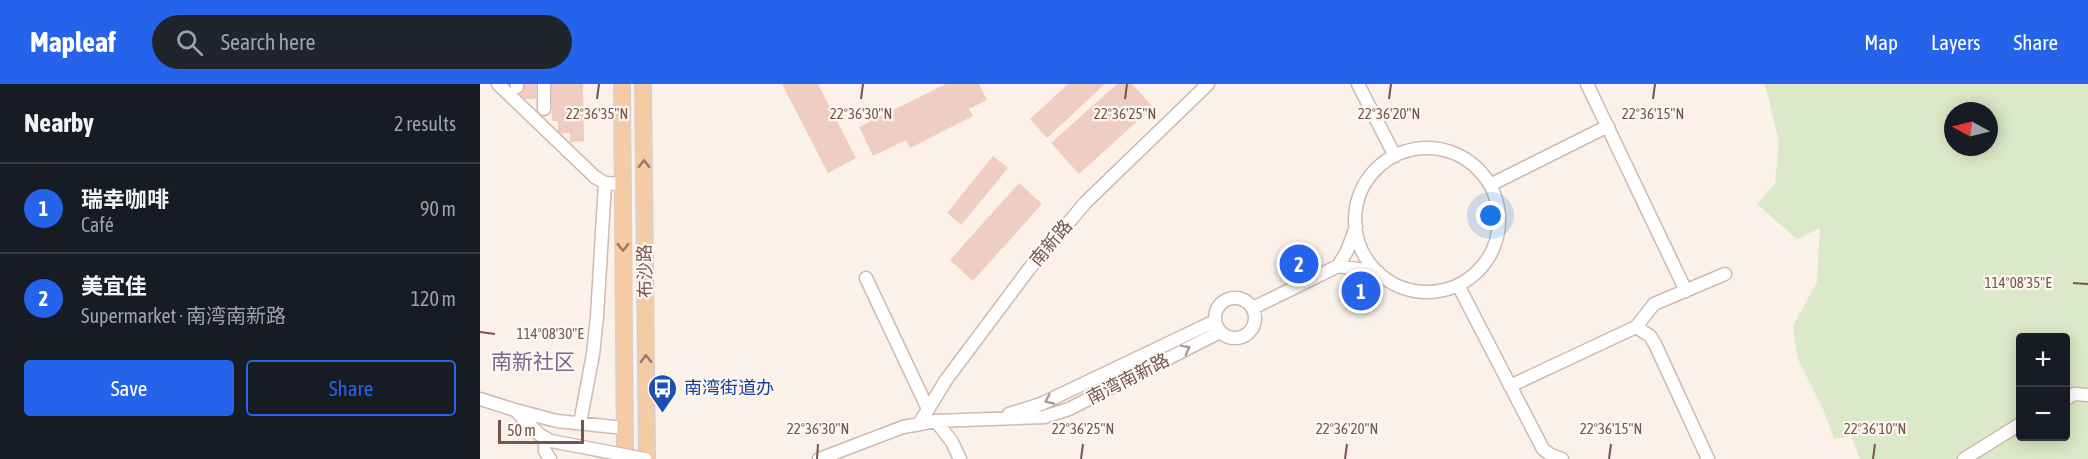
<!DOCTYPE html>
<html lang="en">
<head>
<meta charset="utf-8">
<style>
  :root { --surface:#171b24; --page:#20242c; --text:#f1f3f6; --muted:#9ea1a6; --line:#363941; --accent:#2563eb }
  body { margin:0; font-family:"Asap Condensed","Noto Sans SC",sans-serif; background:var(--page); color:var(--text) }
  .controls { position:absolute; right:18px; bottom:18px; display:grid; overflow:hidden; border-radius:6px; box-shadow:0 3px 15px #0003 }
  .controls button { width:54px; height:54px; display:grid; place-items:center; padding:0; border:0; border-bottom:2px solid var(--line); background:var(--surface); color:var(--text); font:30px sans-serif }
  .compass { position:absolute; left:1464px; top:18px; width:54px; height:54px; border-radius:50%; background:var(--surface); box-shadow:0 3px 15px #0003; rotate:277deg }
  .scale { position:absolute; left:18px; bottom:15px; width:86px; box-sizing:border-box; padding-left:6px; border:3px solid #75554e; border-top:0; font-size:16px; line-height:21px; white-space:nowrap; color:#75554e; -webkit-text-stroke:4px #fef6f0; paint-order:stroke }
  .you { position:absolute; left:1011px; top:132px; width:21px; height:21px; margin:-15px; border:4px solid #fff; border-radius:50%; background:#1a73e8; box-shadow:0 0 0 9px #1a73e833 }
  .badge { display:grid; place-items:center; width:39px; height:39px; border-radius:50%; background:var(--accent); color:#fff; font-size:20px; font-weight:700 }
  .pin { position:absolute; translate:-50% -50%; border:3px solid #fff; box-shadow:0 2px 6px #0006 }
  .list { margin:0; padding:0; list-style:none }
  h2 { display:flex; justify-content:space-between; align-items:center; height:78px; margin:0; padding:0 24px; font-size:26px }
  h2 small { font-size:20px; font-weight:400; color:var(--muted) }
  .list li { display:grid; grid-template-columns:39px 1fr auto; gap:18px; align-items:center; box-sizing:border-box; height:90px; padding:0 24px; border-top:2px solid var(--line) }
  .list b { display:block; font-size:22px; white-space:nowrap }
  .list p { margin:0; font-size:20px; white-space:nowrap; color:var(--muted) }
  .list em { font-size:20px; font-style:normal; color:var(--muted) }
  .actions { display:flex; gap:12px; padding:18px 24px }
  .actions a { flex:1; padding:14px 0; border:2px solid var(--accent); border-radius:6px; text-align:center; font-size:21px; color:var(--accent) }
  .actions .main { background:var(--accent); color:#fff }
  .icon { flex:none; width:33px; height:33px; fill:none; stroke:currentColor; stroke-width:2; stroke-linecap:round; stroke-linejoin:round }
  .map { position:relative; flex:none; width:1608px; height:375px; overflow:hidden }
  header { display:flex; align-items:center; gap:36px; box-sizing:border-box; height:84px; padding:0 30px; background:var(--accent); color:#fff }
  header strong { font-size:28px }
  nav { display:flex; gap:33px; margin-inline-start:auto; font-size:21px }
  .search { width:420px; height:54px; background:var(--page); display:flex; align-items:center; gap:15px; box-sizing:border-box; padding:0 21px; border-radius:33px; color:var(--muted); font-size:22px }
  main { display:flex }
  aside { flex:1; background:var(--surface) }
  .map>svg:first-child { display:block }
</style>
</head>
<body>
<header>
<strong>Mapleaf</strong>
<div class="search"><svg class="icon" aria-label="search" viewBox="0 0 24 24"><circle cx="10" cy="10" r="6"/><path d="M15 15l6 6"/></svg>Search here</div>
<nav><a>Map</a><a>Layers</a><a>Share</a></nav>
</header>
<main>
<aside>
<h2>Nearby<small>2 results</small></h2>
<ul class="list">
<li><span class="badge">1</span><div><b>瑞幸咖啡</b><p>Café</p></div><em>90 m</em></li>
<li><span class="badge">2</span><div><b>美宜佳</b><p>Supermarket · 南湾南新路</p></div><em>120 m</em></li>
</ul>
<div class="actions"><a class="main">Save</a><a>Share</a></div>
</aside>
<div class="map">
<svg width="1608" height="375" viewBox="0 0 1608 375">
  <rect width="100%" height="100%" fill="#fbf1e9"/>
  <!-- green -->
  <path fill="#dbe9c8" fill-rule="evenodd" d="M 1285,0 L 1608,0 L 1608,375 L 1380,375 L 1371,352 L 1354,355 L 1343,325 L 1317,273 L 1313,242 L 1337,198 L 1340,144 L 1317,155 L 1277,120 L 1295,99 L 1299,57 ZM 1473,27 L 1509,27 L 1509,63 L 1473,63 ZM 1540,254 L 1586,254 L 1586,352 L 1540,352 Z"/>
  <!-- building -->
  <path fill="#efcdc2" d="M 41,0 L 56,0 L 56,15 L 41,15 Z
    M 71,0 L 103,0 L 104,57 L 90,58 L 90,49 L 78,49 L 78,37 L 72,37 Z
    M 302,0 L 338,0 L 376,74 L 348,89 Z
    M 466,0 L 499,0 L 507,16 L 489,25 L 493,32 L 430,64 L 426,56 L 393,72 L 379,43 Z
    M 588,0 L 625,0 L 567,54 L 550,35 Z
    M 637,0 L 652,0 L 673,23 L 599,90 L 571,59 Z
    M 513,72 L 528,84 L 481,141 L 467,129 Z
    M 539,99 L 562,120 L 493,197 L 470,176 Z"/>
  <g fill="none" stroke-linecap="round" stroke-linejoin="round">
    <defs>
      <path id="minor" d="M 18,0 L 115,93 L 125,99 L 143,100
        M 37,0 L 37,3
        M 64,0 L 64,25
        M 878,0 L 915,72
        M 1107,0 L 1206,207
        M875 136a72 72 0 1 1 144 0a72 72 0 1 1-144 0Z
        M 1010,101 L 1128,42
        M 858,182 L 867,167 L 876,143
        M 386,194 L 448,325
        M 978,201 L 1063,365 L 1071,371 L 1082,375
        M735 234a20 20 0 1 1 40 0a20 20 0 1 1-40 0Z
        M 773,224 L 858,182 L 898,188
        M 1156,243 L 1170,252 L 1175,260 L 1228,375
        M 1030,302 L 1156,243 L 1174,220 L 1245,190
        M 0,315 L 35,326 L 60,351 L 71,357
        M 1586,315 L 1594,310 L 1608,311
        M 35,326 L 77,337 L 144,344
        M 529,330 L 561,320 L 735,237
        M 456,337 L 472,358 L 480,375
        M 100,339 L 113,270 L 117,233 L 125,99
        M 439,340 L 466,296 L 549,185 L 606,118 L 728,0
        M 65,354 L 65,367 L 70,375
        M 339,375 L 423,343 L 456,337 L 564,333 L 589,325 L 740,248
        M 1484,375 L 1540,340"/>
      <path id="major" d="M 142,0 L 145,375
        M 163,0 L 167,375"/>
    </defs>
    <!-- minor casing -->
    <use href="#minor" stroke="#cfbab2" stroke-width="15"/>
    <!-- major casing -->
    <use href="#major" stroke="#d8cfcd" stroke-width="18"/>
    <!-- minor -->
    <use href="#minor" stroke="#fff" stroke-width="12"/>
    <!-- major -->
    <use href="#major" stroke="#f5cba6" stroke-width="15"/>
    <defs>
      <path id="minor-bridge" d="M 71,357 L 165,375"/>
    </defs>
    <!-- minor-bridge casing -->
    <use href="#minor-bridge" stroke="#cfbab2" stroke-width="15" stroke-linecap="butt"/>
    <!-- minor-bridge -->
    <use href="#minor-bridge" stroke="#fff" stroke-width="12"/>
  </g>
  <!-- one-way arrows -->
  <defs><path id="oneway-chevron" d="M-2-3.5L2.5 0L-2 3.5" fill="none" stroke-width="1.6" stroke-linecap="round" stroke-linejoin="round" transform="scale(1.5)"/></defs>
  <g stroke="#9b7868">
    <use href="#oneway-chevron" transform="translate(164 80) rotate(-91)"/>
    <use href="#oneway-chevron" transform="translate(143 163) rotate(90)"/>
    <use href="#oneway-chevron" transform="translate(166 275) rotate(-91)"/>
  </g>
  <g stroke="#ac9995">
    <use href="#oneway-chevron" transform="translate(706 265) rotate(-27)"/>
    <use href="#oneway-chevron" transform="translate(569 316) rotate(155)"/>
  </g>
  <!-- ticks -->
  <path fill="none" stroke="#75554e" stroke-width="2" d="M 117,15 L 119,0M 381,15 L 383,0M 645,15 L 647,0M 909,15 L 911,0M 1173,15 L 1175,0M 1593,199 L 1608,200M 0,248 L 15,250M 337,375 L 338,360M 601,375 L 603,360M 865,375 L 867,360M 1129,375 L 1131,360M 1393,375 L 1395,360"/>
  <!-- icons -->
  <defs>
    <symbol id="bus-pin" viewBox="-11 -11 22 30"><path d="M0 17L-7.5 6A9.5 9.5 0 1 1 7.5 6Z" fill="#1a4fb4" stroke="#fef6f0"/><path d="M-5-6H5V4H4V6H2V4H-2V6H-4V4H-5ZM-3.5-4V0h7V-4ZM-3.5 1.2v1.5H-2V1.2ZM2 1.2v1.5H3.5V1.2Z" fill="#fff"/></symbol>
  </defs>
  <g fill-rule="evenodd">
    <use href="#bus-pin" x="166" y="288" width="33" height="45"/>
  </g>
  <g text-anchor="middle" stroke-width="4.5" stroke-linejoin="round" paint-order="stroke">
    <!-- street labels -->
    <g font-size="18" fill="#75554e" stroke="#fef6f0">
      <text transform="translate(571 159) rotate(-50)" y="6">南新路</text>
      <text transform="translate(165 187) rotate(-91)" y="6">布沙路</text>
      <text transform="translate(648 295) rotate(-27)" y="6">南湾南新路</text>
    </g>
    <!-- transit labels -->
    <g font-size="18" fill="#164399" stroke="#fef6f0" text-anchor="start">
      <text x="204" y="310">南湾街道办</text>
    </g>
    <!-- quarter labels -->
    <g font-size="21" fill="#7b6690" stroke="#fef6f0">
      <text x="53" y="285">南新社区</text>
    </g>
  </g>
  <g font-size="15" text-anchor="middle" fill="#75554e" stroke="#fef6f0" stroke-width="4.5" stroke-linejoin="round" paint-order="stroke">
    <text x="117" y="35">22°36'35"N</text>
    <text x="381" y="35">22°36'30"N</text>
    <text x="645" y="35">22°36'25"N</text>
    <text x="909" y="35">22°36'20"N</text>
    <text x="1173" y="35">22°36'15"N</text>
    <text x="1538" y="204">114°08'35"E</text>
    <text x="70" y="255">114°08'30"E</text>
    <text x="338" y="350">22°36'30"N</text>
    <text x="603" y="350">22°36'25"N</text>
    <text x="867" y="350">22°36'20"N</text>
    <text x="1131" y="350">22°36'15"N</text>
    <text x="1395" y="350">22°36'10"N</text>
  </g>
</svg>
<div class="controls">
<button>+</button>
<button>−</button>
</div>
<svg class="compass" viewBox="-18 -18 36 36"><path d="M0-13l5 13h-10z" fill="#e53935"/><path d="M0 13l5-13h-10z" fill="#9ea1a6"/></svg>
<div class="scale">50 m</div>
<div class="you"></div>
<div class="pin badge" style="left:881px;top:207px">1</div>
<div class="pin badge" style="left:819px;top:180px">2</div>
</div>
</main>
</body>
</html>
